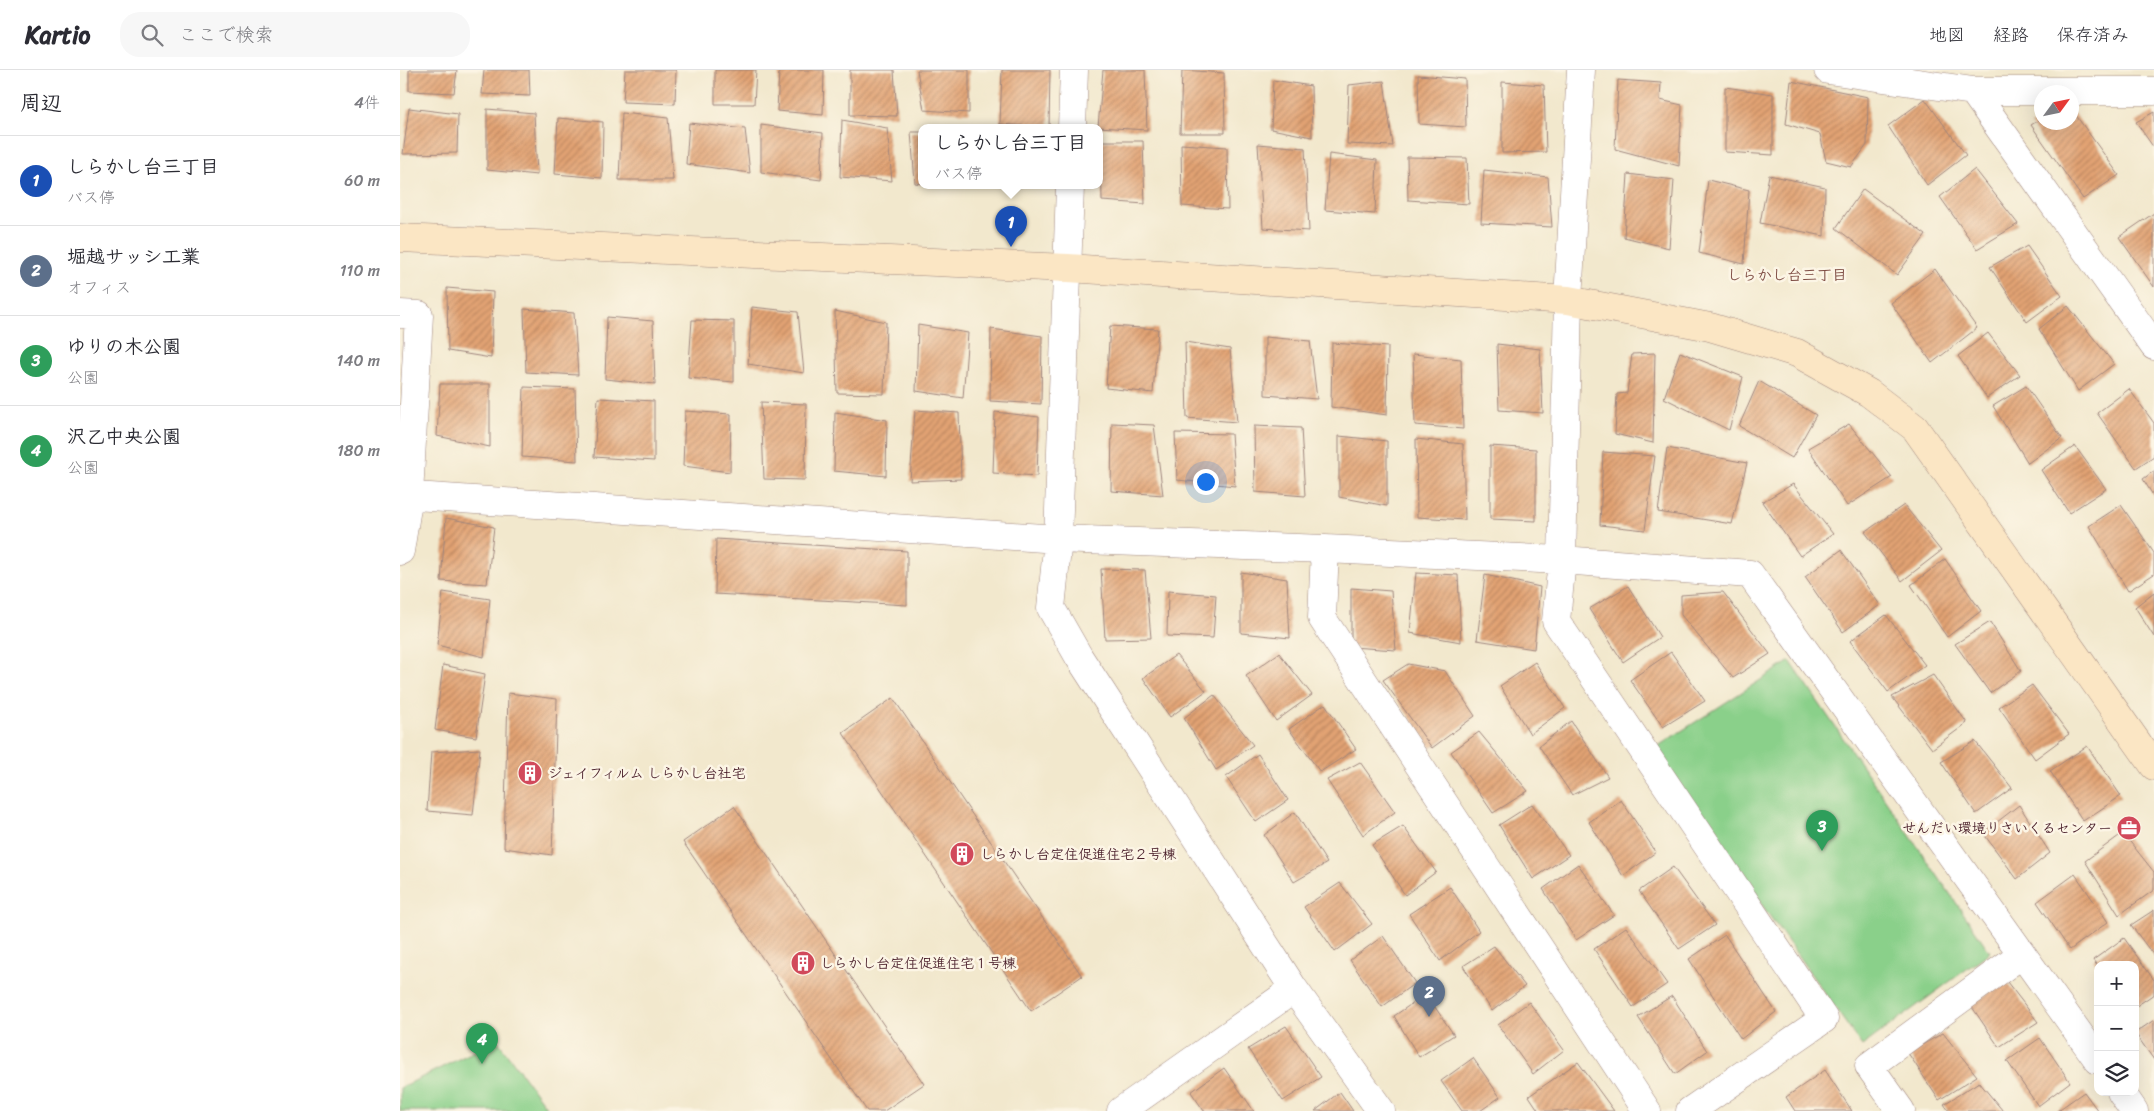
<!DOCTYPE html>
<html lang="ja">
<head>
<meta charset="utf-8">
<style>
  :root { --surface:#fff; --page:#f7f7f7; --text:#2b2b33; --muted:#7c7c81; --line:#e1e1e2; --accent:#d1495b }
  body { margin:0; font-family:Sriracha,"Klee One",sans-serif; background:var(--page); color:var(--text) }
  .controls { position:absolute; right:15px; bottom:15px; display:grid; overflow:hidden; border-radius:10px; box-shadow:0 5px 20px #0002 }
  .controls button { width:45px; height:45px; display:grid; place-items:center; padding:0; border:0; border-bottom:1px solid var(--line); background:var(--surface); color:var(--text); font:25px sans-serif }
  .compass { position:absolute; left:1634px; top:15px; width:45px; height:45px; border-radius:50%; background:var(--surface); box-shadow:0 5px 20px #0002; rotate:57deg }
  .you { position:absolute; left:805px; top:411px; width:18px; height:18px; margin:-12px; border:4px solid #fff; border-radius:50%; background:#1a73e8; box-shadow:0 0 0 8px #1a73e833 }
  .badge { display:grid; place-items:center; width:32px; height:32px; border-radius:50%; background:var(--accent); color:#fff; font-size:16px; font-weight:700 }
  .pin { position:absolute; translate:-50% -41px; filter:drop-shadow(0 1px 2px #0008) }
  .pin::after { content:''; position:absolute; top:26px; width:18px; height:15px; background:inherit; clip-path:polygon(0 0,100% 0,50% 100%) }
  .popup { position:absolute; left:518px; top:54px; width:185px; height:65px; box-sizing:border-box; display:grid; place-content:center; border-radius:10px; background:var(--surface); filter:drop-shadow(0 1px 4px #0005); font-size:16px; white-space:nowrap; color:var(--muted) }
  .popup b { font-size:19px; color:var(--text) }
  .popup::after { content:''; position:absolute; left:50%; top:100%; margin-left:-10px; border:10px solid transparent; border-top-color:var(--surface) }
  .list { margin:0; padding:0; list-style:none }
  h2 { display:flex; justify-content:space-between; align-items:center; height:65px; margin:0; padding:0 20px; font-size:21px }
  h2 small { font-size:16px; font-weight:400; color:var(--muted) }
  .list li { display:grid; grid-template-columns:32px 1fr auto; gap:15px; align-items:center; box-sizing:border-box; height:90px; padding:0 20px; border-top:1px solid var(--line) }
  .list b { display:block; font-size:19px; white-space:nowrap }
  .list p { margin:0; font-size:16px; white-space:nowrap; color:var(--muted) }
  .list em { font-size:16px; font-style:normal; color:var(--muted) }
  .icon { flex:none; width:28px; height:28px; fill:none; stroke:currentColor; stroke-width:2; stroke-linecap:round; stroke-linejoin:round }
  .map { position:relative; flex:none; width:1754px; height:1041px; overflow:hidden }
  header { display:flex; align-items:center; gap:30px; box-sizing:border-box; height:70px; padding:0 25px; background:var(--surface); border-bottom:1px solid var(--line) }
  header strong { font-size:24px }
  nav { display:flex; gap:28px; margin-inline-start:auto; font-size:18px }
  .search { width:350px; height:45px; background:var(--page); display:flex; align-items:center; gap:12px; box-sizing:border-box; padding:0 18px; border-radius:20px; color:var(--muted); font-size:19px }
  main { display:flex }
  aside { flex:1; background:var(--surface) }
  .map>svg:first-child { display:block }
</style>
</head>
<body>
<header>
<strong>Kartio</strong>
<div class="search"><svg class="icon" aria-label="search" viewBox="0 0 24 24"><circle cx="10" cy="10" r="6"/><path d="M15 15l6 6"/></svg>ここで検索</div>
<nav><a>地図</a><a>経路</a><a>保存済み</a></nav>
</header>
<main>
<aside>
<h2>周辺<small>4件</small></h2>
<ul class="list">
<li><span class="badge" style="background:#1a4fb4">1</span><div><b>しらかし台三丁目</b><p>バス停</p></div><em>60 m</em></li>
<li><span class="badge" style="background:#5c6f8a">2</span><div><b>堀越サッシ工業</b><p>オフィス</p></div><em>110 m</em></li>
<li><span class="badge" style="background:#2e9e5b">3</span><div><b>ゆりの木公園</b><p>公園</p></div><em>140 m</em></li>
<li><span class="badge" style="background:#2e9e5b">4</span><div><b>沢乙中央公園</b><p>公園</p></div><em>180 m</em></li>
</ul>
</aside>
<div class="map">
<svg width="1754" height="1041" viewBox="0 0 1754 1041">
  <defs>
    <pattern id="building-hatch" width="6" height="6" patternUnits="userSpaceOnUse" patternTransform="scale(1.25)"><rect width="6" height="6" fill="#e2a373"/><path d="M-1 1l2-2M0 6l6-6M5 7l2-2" fill="none" stroke="#b9845f"/></pattern>
  </defs>
  <rect width="100%" height="100%" fill="#fcf5e5"/>
  <filter id="ink" filterUnits="userSpaceOnUse"><feTurbulence type="fractalNoise" baseFrequency=".02" numOctaves="2"/><feDisplacementMap in="SourceGraphic" scale="10" xChannelSelector="R" yChannelSelector="G"/><feConvolveMatrix kernelMatrix="1 2 1 2 8 2 1 2 1" color-interpolation-filters="sRGB"/></filter>
  <filter id="wash" filterUnits="userSpaceOnUse"><feTurbulence type="fractalNoise" baseFrequency=".0096" numOctaves="4" result="noise"/><feDisplacementMap in="SourceGraphic" scale="20" xChannelSelector="R" yChannelSelector="G"/><feGaussianBlur stdDeviation="1.12" result="paint"/><feColorMatrix in="noise" values="0 0 0 0 0 0 0 0 0 0 0 0 0 0 0 0 0 1.4 0 .05"/><feComposite in="paint" operator="in"/></filter>
  <g filter="url(#wash)">
    <rect width="100%" height="100%" fill="#f2e8cd"/>
    <!-- green -->
    <path fill="#8ad08a" stroke="#6a785a" d="M 1390,591 L 1590,882 L 1462,976 L 1252,680 Z
      M 97,970 L 149,1041 L 0,1041 L 0,1018 Z"/>
    <g id="blocks">
      <!-- building -->
      <path fill="url(#building-hatch)" d="M 9,0 L 57,0 L 54,23 L 9,21 Z
        M 84,0 L 129,0 L 130,26 L 82,24 Z
        M 225,0 L 276,0 L 275,34 L 223,32 Z
        M 315,0 L 356,0 L 354,34 L 315,34 Z
        M 379,0 L 424,0 L 423,45 L 377,41 Z
        M 450,0 L 494,0 L 497,46 L 450,45 Z
        M 517,0 L 569,0 L 569,43 L 524,40 Z
        M 602,0 L 650,0 L 649,58 L 600,54 Z
        M 703,0 L 745,0 L 747,60 L 698,57 Z
        M 782,0 L 824,3 L 825,63 L 780,63 Z
        M 1018,5 L 1065,9 L 1066,57 L 1019,54 Z
        M 873,10 L 911,16 L 912,67 L 871,59 Z
        M 1218,10 L 1261,13 L 1260,30 L 1282,35 L 1279,96 L 1215,79 Z
        M 984,11 L 993,76 L 947,74 L 949,15 Z
        M 1391,11 L 1468,27 L 1467,75 L 1451,97 L 1426,91 L 1420,64 L 1386,54 Z
        M 1102,12 L 1144,15 L 1146,82 L 1102,83 Z
        M 1325,17 L 1373,24 L 1373,85 L 1325,82 Z
        M 1525,29 L 1566,85 L 1527,115 L 1488,56 Z
        M 9,38 L 58,44 L 57,83 L 3,84 Z
        M 87,39 L 134,43 L 137,105 L 87,100 Z
        M 1672,40 L 1719,105 L 1683,129 L 1631,55 L 1642,48 L 1642,52 L 1672,52 Z
        M 1754,42 L 1754,78 L 1736,52 Z
        M 222,43 L 268,48 L 273,110 L 219,110 Z
        M 158,48 L 203,52 L 202,108 L 155,104 Z
        M 442,50 L 487,58 L 492,111 L 440,107 Z
        M 289,53 L 345,59 L 350,103 L 286,94 Z
        M 361,55 L 423,63 L 421,110 L 361,102 Z
        M 511,62 L 522,62 L 522,114 L 515,113 Z
        M 701,71 L 743,71 L 745,134 L 702,131 Z
        M 781,74 L 827,77 L 828,139 L 782,136 Z
        M 858,74 L 905,78 L 909,161 L 863,158 Z
        M 929,84 L 977,90 L 975,144 L 925,140 Z
        M 1007,87 L 1067,88 L 1069,134 L 1008,130 Z
        M 1575,99 L 1618,154 L 1577,179 L 1540,127 Z
        M 1084,100 L 1148,107 L 1152,157 L 1081,153 Z
        M 1228,104 L 1274,110 L 1269,178 L 1224,167 Z
        M 1369,105 L 1425,117 L 1424,166 L 1360,153 Z
        M 1308,110 L 1349,120 L 1344,194 L 1299,183 Z
        M 1463,119 L 1526,165 L 1497,205 L 1436,158 Z
        M 1754,143 L 1754,217 L 1719,167 Z
        M 1627,176 L 1662,226 L 1627,252 L 1590,197 Z
        M 1535,199 L 1577,258 L 1532,293 L 1491,233 Z
        M 47,218 L 93,222 L 91,288 L 48,281 Z
        M 1668,236 L 1714,294 L 1678,321 L 1639,259 Z
        M 352,237 L 398,242 L 404,303 L 348,294 Z
        M 124,239 L 174,243 L 178,305 L 126,302 Z
        M 435,241 L 486,252 L 484,324 L 437,323 Z
        M 207,247 L 253,251 L 255,314 L 205,309 Z
        M 292,250 L 334,251 L 334,312 L 288,308 Z
        M 518,255 L 568,263 L 563,328 L 516,321 Z
        M 710,256 L 758,259 L 753,323 L 706,318 Z
        M 591,259 L 642,266 L 641,334 L 590,331 Z
        M 1588,263 L 1620,305 L 1587,328 L 1558,286 Z
        M 865,267 L 910,271 L 917,329 L 865,325 Z
        M 785,272 L 830,279 L 837,352 L 787,348 Z
        M 932,273 L 988,277 L 987,345 L 931,337 Z
        M 1097,274 L 1140,279 L 1143,343 L 1099,340 Z
        M 1280,282 L 1343,307 L 1329,360 L 1264,328 Z
        M 1255,283 L 1253,373 L 1215,364 L 1217,324 L 1227,323 L 1232,284 Z
        M 1013,284 L 1061,289 L 1063,359 L 1015,355 Z
        M 1359,311 L 1416,345 L 1392,388 L 1339,356 Z
        M 40,314 L 90,314 L 90,377 L 37,366 Z
        M 1626,316 L 1662,368 L 1628,393 L 1593,336 Z
        M 124,317 L 175,319 L 177,391 L 122,387 Z
        M 1729,319 L 1754,353 L 1754,386 L 1736,398 L 1697,343 Z
        M 198,328 L 254,331 L 254,391 L 194,387 Z
        M 361,332 L 406,334 L 405,410 L 364,409 Z
        M 515,340 L 559,343 L 561,409 L 510,411 Z
        M 285,341 L 331,344 L 330,402 L 283,396 Z
        M 435,342 L 487,350 L 486,406 L 434,401 Z
        M 595,342 L 639,347 L 637,406 L 593,403 Z
        M 712,353 L 754,355 L 763,425 L 711,421 Z
        M 1449,354 L 1492,407 L 1447,436 L 1408,378 Z
        M 854,356 L 901,358 L 905,426 L 855,422 Z
        M 775,363 L 831,364 L 835,416 L 777,410 Z
        M 939,366 L 987,371 L 987,436 L 939,427 Z
        M 1016,369 L 1063,374 L 1065,450 L 1017,447 Z
        M 1090,376 L 1136,379 L 1136,451 L 1090,449 Z
        M 1675,376 L 1706,419 L 1669,443 L 1641,400 Z
        M 1267,378 L 1347,393 L 1332,454 L 1258,442 Z
        M 1203,382 L 1255,386 L 1245,460 L 1200,455 Z
        M 1754,401 L 1754,427 L 1743,409 Z
        M 1393,414 L 1433,464 L 1400,486 L 1362,432 Z
        M 1504,435 L 1541,481 L 1502,511 L 1465,462 Z
        M 1721,435 L 1754,483 L 1754,504 L 1728,521 L 1689,456 Z
        M 46,448 L 94,457 L 87,514 L 41,511 Z
        M 316,469 L 507,481 L 507,535 L 315,524 Z
        M 1441,480 L 1480,535 L 1443,562 L 1405,507 Z
        M 1545,489 L 1581,541 L 1547,567 L 1511,515 Z
        M 701,499 L 745,500 L 751,568 L 705,569 Z
        M 841,502 L 887,509 L 890,568 L 841,563 Z
        M 1016,503 L 1058,505 L 1061,572 L 1010,563 Z
        M 1085,505 L 1140,517 L 1134,579 L 1077,570 Z
        M 1228,516 L 1260,567 L 1223,592 L 1189,539 Z
        M 951,518 L 991,521 L 996,580 L 951,577 Z
        M 768,521 L 816,525 L 813,568 L 767,566 Z
        M 43,522 L 90,529 L 84,587 L 37,575 Z
        M 1323,522 L 1370,584 L 1333,608 L 1281,545 L 1281,525 Z
        M 1754,522 L 1754,567 L 1735,537 Z
        M 1486,545 L 1525,595 L 1488,622 L 1450,571 Z
        M 1590,552 L 1621,601 L 1590,623 L 1555,574 Z
        M 1271,582 L 1305,631 L 1263,657 L 1230,610 Z
        M 879,583 L 912,625 L 876,651 L 846,606 Z
        M 776,585 L 806,621 L 770,647 L 743,608 Z
        M 1135,592 L 1165,638 L 1130,664 L 1100,616 Z
        M 1008,594 L 1045,601 L 1075,646 L 1032,678 L 983,610 Z
        M 43,595 L 85,604 L 76,667 L 35,660 Z
        M 1533,605 L 1567,653 L 1532,679 L 1492,627 Z
        M 1632,615 L 1669,664 L 1635,689 L 1599,637 Z
        M 108,623 L 157,629 L 152,785 L 104,778 Z
        M 814,625 L 853,675 L 816,700 L 784,648 Z
        M 493,628 L 682,906 L 631,941 L 443,663 Z
        M 925,634 L 956,679 L 920,702 L 889,659 Z
        M 1171,651 L 1208,707 L 1172,725 L 1139,676 Z
        M 1079,662 L 1128,721 L 1093,743 L 1051,682 Z
        M 1575,671 L 1612,718 L 1576,744 L 1541,692 Z
        M 1687,676 L 1721,726 L 1683,751 L 1650,701 Z
        M 80,679 L 73,745 L 27,741 L 31,682 Z
        M 858,684 L 888,730 L 856,752 L 826,707 Z
        M 960,692 L 995,742 L 963,765 L 927,710 Z
        M 1221,730 L 1256,782 L 1223,806 L 1189,752 Z
        M 1132,734 L 1169,785 L 1133,809 L 1099,755 Z
        M 1619,735 L 1650,783 L 1617,809 L 1583,763 Z
        M 334,736 L 524,1014 L 484,1041 L 467,1041 L 283,772 Z
        M 895,742 L 927,793 L 894,812 L 864,765 Z
        M 1003,756 L 1036,802 L 1005,825 L 972,775 Z
        M 1723,763 L 1754,802 L 1754,820 L 1719,845 L 1685,791 Z
        M 1178,794 L 1214,845 L 1176,870 L 1143,819 Z
        M 1273,797 L 1315,855 L 1279,879 L 1239,821 Z
        M 1675,804 L 1708,852 L 1670,880 L 1637,832 Z
        M 940,813 L 972,854 L 935,882 L 904,837 Z
        M 1050,817 L 1079,861 L 1040,891 L 1009,844 Z
        M 1754,840 L 1754,886 L 1731,855 Z
        M 1226,857 L 1267,914 L 1233,937 L 1194,879 Z
        M 1325,865 L 1376,942 L 1341,969 L 1289,889 Z
        M 983,866 L 1015,913 L 982,937 L 950,890 Z
        M 1724,868 L 1754,910 L 1754,924 L 1735,937 L 1735,895 L 1698,895 L 1698,897 L 1693,890 Z
        M 1094,876 L 1125,916 L 1092,941 L 1063,896 Z
        M 1607,912 L 1638,952 L 1599,977 L 1570,934 Z
        M 1026,924 L 1054,965 L 1019,987 L 994,946 Z
        M 1272,926 L 1307,981 L 1275,1004 L 1238,947 Z
        M 1129,932 L 1164,980 L 1133,1004 L 1098,955 Z
        M 1754,950 L 1754,990 L 1735,963 Z
        M 886,956 L 921,1007 L 883,1031 L 848,979 Z
        M 1543,963 L 1577,1006 L 1539,1030 L 1508,983 Z
        M 1640,968 L 1670,1012 L 1638,1036 L 1607,991 Z
        M 1073,988 L 1100,1027 L 1080,1041 L 1062,1041 L 1041,1011 Z
        M 1178,992 L 1214,1041 L 1139,1041 L 1129,1026 Z
        M 824,998 L 854,1041 L 804,1041 L 791,1022 Z
        M 1425,1000 L 1452,1041 L 1395,1041 L 1386,1027 Z
        M 1579,1012 L 1603,1041 L 1549,1041 L 1544,1034 Z
        M 940,1022 L 953,1041 L 915,1041 Z
        M 1684,1022 L 1698,1041 L 1657,1041 Z"/>
    </g>
  </g>
  <g filter="url(#ink)">
    <use href="#blocks" fill-opacity="0" stroke="#9e847c" stroke-width="1"/>
    <g fill="none" stroke-linecap="round" stroke-linejoin="round">
      <defs>
        <path id="street" d="M 1181,0 L 1168,230 L 1162,490 L 1156,551 L 1424,949 L 1290,1041
          M 1428,0 L 1573,21 L 1754,21
          M 1573,21 L 1754,276
          M 672,58 L 674,0
          M 670,116 L 658,469 L 651,538 L 679,587 L 894,919 L 981,1041
          M 0,244 L 19,245 L 9,425 L 0,481
          M 0,425 L 658,469 L 925,479
          M 1721,1022 L 1734,1041
          M 721,1041 L 894,919
          M 1247,1041 L 922,548 L 925,479 L 1162,490 L 1350,504 L 1698,990
          M 1501,1041 L 1469,996 L 1622,884"/>
        <path id="secondary" d="M 0,168 L 668,198 L 1168,230 L 1310,257 L 1397,283 L 1469,323 L 1515,358 L 1754,696"/>
      </defs>
      <!-- street casing -->
      <use href="#street" stroke="#9e847c" stroke-width="29"/>
      <!-- secondary casing -->
      <use href="#secondary" stroke="#9e847c" stroke-width="29"/>
      <!-- street -->
      <use href="#street" stroke="#fff" stroke-width="28"/>
      <!-- secondary -->
      <use href="#secondary" stroke="#fbe6c4" stroke-width="28"/>
    </g>
  </g>
  <!-- icons -->
  <defs>
    <symbol id="building-disc" viewBox="-11 -11 22 22"><circle r="9.5" fill="#d1495b" stroke="#fcf5e5"/><path d="M-4-6H4V6H1V3H-1V6H-4ZM-2.5-4.3h1.7v1.8h-1.7ZM.8-4.3h1.7v1.8H.8ZM-2.5-1h1.7V.8h-1.7ZM.8-1h1.7V.8H.8Z" fill="#fff"/></symbol>
    <symbol id="office-disc" viewBox="-11 -11 22 22"><circle r="9.5" fill="#d1495b" stroke="#fcf5e5"/><path d="M-6-3h4V-5.5h4V-3h4V5H-6ZM-1-4.5V-3h2v-1.5ZM-6 0V1H6V0Z" fill="#fff"/></symbol>
  </defs>
  <g fill-rule="evenodd">
    <use href="#building-disc" x="116" y="689" width="28" height="28"/>
    <use href="#office-disc" x="1715" y="744" width="28" height="28"/>
    <use href="#building-disc" x="548" y="770" width="28" height="28"/>
    <use href="#building-disc" x="389" y="879" width="28" height="28"/>
  </g>
  <g text-anchor="middle" stroke-width="5" stroke-linejoin="round" paint-order="stroke">
    <!-- poi labels -->
    <g font-size="14" font-weight="bold" fill="#4a1f2b" stroke="#fcf5e5" text-anchor="start">
      <text x="148" y="708">ジェイフィルム しらかし台社宅</text>
      <text x="1712" y="763" text-anchor="end">せんだい環境りさいくるセンター</text>
      <text x="580" y="789">しらかし台定住促進住宅２号棟</text>
      <text x="420" y="898">しらかし台定住促進住宅１号棟</text>
    </g>
    <!-- neighbourhood labels -->
    <g font-size="15" font-weight="bold" fill="#7f4d44" stroke="#fcf5e5">
      <text x="1387" y="210">しらかし台三丁目</text>
    </g>
  </g>
</svg>
<div class="controls">
<button>+</button>
<button>−</button>
<button><svg class="icon" aria-label="layers" viewBox="0 0 24 24"><path d="M12 4l9 5-9 5-9-5zM3 14l9 5 9-5"/></svg></button>
</div>
<svg class="compass" viewBox="-18 -18 36 36"><path d="M0-13l5 13h-10z" fill="#e53935"/><path d="M0 13l5-13h-10z" fill="#7c7c81"/></svg>
<div class="you"></div>
<div class="pin badge" style="left:611px;top:177px;background:#1a4fb4">1</div>
<div class="popup"><b>しらかし台三丁目</b>バス停</div>
<div class="pin badge" style="left:1029px;top:947px;background:#5c6f8a">2</div>
<div class="pin badge" style="left:1422px;top:781px;background:#2e9e5b">3</div>
<div class="pin badge" style="left:82px;top:994px;background:#2e9e5b">4</div>
</div>
</main>
</body>
</html>
